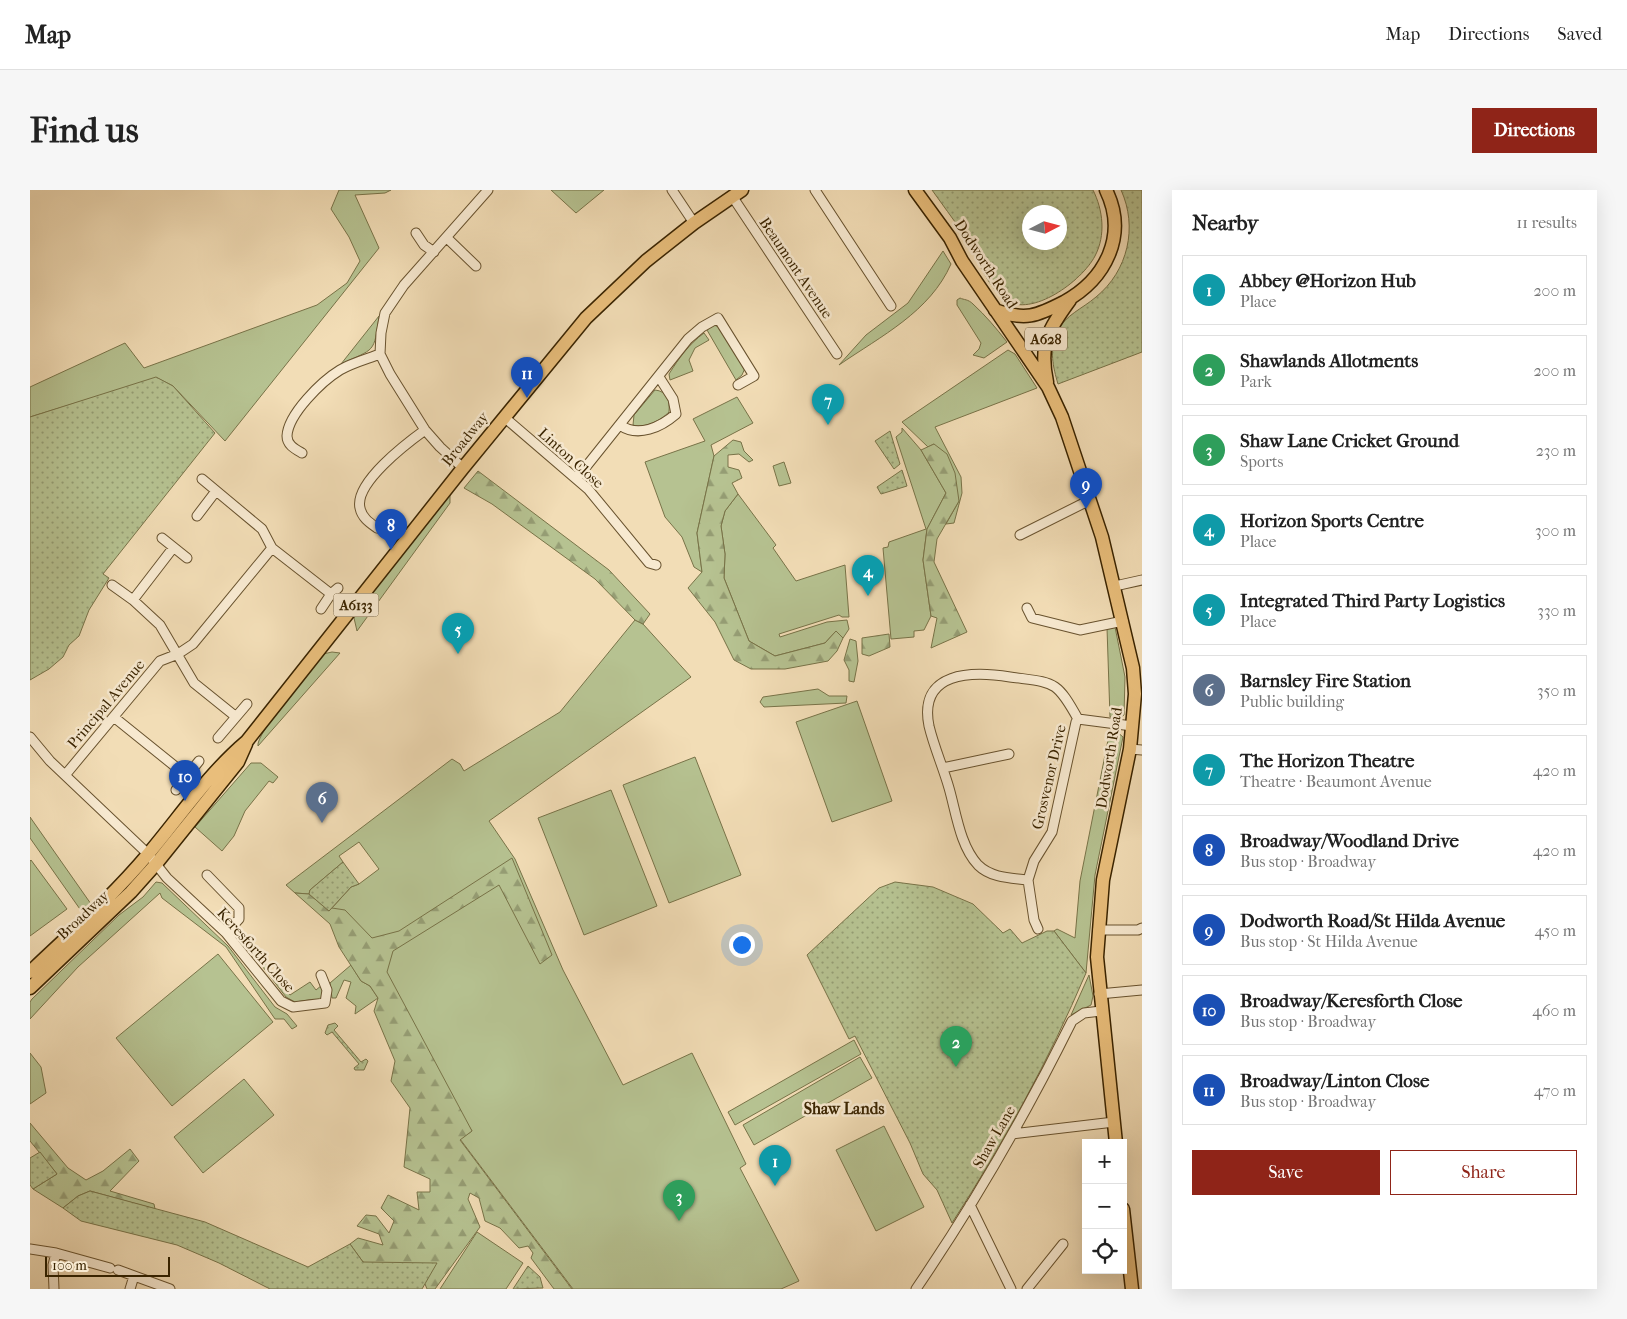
<!DOCTYPE html>
<html lang="en">
<head>
<meta charset="utf-8">
<style>
  :root { --surface:#fff; --page:#f6f6f6; --text:#222; --muted:#767676; --line:#e0e0e0; --accent:#8f2418 }
  body { margin:0; font-family:"IM FELL French Canon",serif; background:var(--page); color:var(--text) }
  .controls { position:absolute; right:15px; bottom:15px; display:grid; overflow:hidden; border-radius:0px; box-shadow:0 5px 20px #0002 }
  .controls button { width:45px; height:45px; display:grid; place-items:center; padding:0; border:0; border-bottom:1px solid var(--line); background:var(--surface); color:var(--text); font:25px sans-serif }
  .compass { position:absolute; left:992px; top:15px; width:45px; height:45px; border-radius:50%; background:var(--surface); box-shadow:0 5px 20px #0002; rotate:84deg }
  .scale { position:absolute; left:15px; bottom:12px; width:125px; box-sizing:border-box; padding-left:5px; border:2px solid #3a2400; border-top:0; font-size:14px; line-height:18px; white-space:nowrap; color:#3a2400; -webkit-text-stroke:4px #f7e9d0; paint-order:stroke }
  .you { position:absolute; left:711px; top:754px; width:18px; height:18px; margin:-12px; border:4px solid #fff; border-radius:50%; background:#1a73e8; box-shadow:0 0 0 8px #1a73e833 }
  .badge { display:grid; place-items:center; width:32px; height:32px; border-radius:50%; background:var(--accent); color:#fff; font-size:16px; font-weight:700 }
  .pin { position:absolute; translate:-50% -41px; filter:drop-shadow(0 1px 2px #0008) }
  .pin::after { content:''; position:absolute; top:26px; width:18px; height:15px; background:inherit; clip-path:polygon(0 0,100% 0,50% 100%) }
  .list { margin:0; padding:0; list-style:none }
  h2 { display:flex; justify-content:space-between; align-items:center; height:65px; margin:0; padding:0 20px; font-size:21px }
  h2 small { font-size:16px; font-weight:400; color:var(--muted) }
  .list li { display:grid; grid-template-columns:32px 1fr auto; gap:15px; align-items:center; box-sizing:border-box; height:70px; margin:0 10px 10px; padding:0 10px; border:1px solid var(--line); border-radius:0px }
  .list b { display:block; font-size:19px; white-space:nowrap }
  .list p { margin:0; font-size:16px; white-space:nowrap; color:var(--muted) }
  .list em { font-size:16px; font-style:normal; color:var(--muted) }
  .actions { display:flex; gap:10px; padding:15px 20px }
  .actions a { flex:1; padding:11px 0; border:1px solid var(--accent); border-radius:0px; text-align:center; font-size:18px; color:var(--accent) }
  .actions .main { background:var(--accent); color:#fff }
  .icon { flex:none; width:28px; height:28px; fill:none; stroke:currentColor; stroke-width:2; stroke-linecap:round; stroke-linejoin:round }
  .map { position:relative; flex:none; width:1112px; height:1099px; overflow:hidden; border-radius:0px }
  header { display:flex; align-items:center; gap:30px; box-sizing:border-box; height:70px; padding:0 25px; background:var(--surface); border-bottom:1px solid var(--line) }
  header strong { font-size:24px }
  nav { display:flex; gap:28px; margin-inline-start:auto; font-size:18px }
  .intro { display:flex; align-items:center; justify-content:space-between; box-sizing:border-box; height:120px; padding:0 30px }
  h1 { margin:0; font-size:35px }
  .button { padding:12px 22px; border-radius:0px; background:var(--accent); color:#fff; font-size:18px; font-weight:700 }
  main { display:flex; gap:30px; padding:0 30px }
  aside { flex:1; background:var(--surface); border-radius:0px; box-shadow:0 5px 20px #0002 }
  .map>svg:first-child { display:block }
</style>
</head>
<body>
<header>
<strong>Map</strong>
<nav><a>Map</a><a>Directions</a><a>Saved</a></nav>
</header>
<div class="intro"><h1>Find us</h1><a class="button">Directions</a></div>
<main>
<div class="map">
<svg width="1112" height="1099" viewBox="0 0 1112 1099">
  <defs>
    <pattern id="forest-firs" width="22" height="20" patternUnits="userSpaceOnUse" patternTransform="scale(1.25)"><rect width="22" height="20" fill="#b6c291"/><path d="M5 1l3.5 6h-7zM16 11l3.5 6h-7z" fill="#959d74"/></pattern>
    <pattern id="park-dots" width="8" height="8" patternUnits="userSpaceOnUse" patternTransform="scale(1.25)"><rect width="8" height="8" fill="#b6c291"/><path d="M2 2h.1M6 6h.1" fill="none" stroke="#959d74" stroke-width="1.8" stroke-linecap="round"/></pattern>
  </defs>
  <rect width="100%" height="100%" fill="#f2ddb6"/>
  <filter id="stains"><feTurbulence type="fractalNoise" baseFrequency=".004" numOctaves="4"/><feColorMatrix values="0 0 0 0 .2 0 0 0 0 .09 0 0 0 0 .02 0 0 0 .5 -.17"/></filter>
  <radialGradient id="worn" r=".72"><stop offset=".6" stop-color="#630" stop-opacity="0"/><stop offset="1" stop-color="#630" stop-opacity=".3"/></radialGradient>
  <!-- grass -->
  <path fill="#b6c291" stroke="#787348" d="M 309,0 L 361,0 L 355,3 L 325,5 L 349,58 L 195,251 L 143,196 L 127,188 L 0,227 L 0,197 L 95,153 L 114,178 L 287,115 L 317,93 L 330,71 L 319,47 L 301,19 Z
    M 521,0 L 574,0 L 546,23 Z
    M 913,61 L 921,74 C 900,122 851,146 809,175 L 836,145 L 878,113 Z
    M 930,108 C 934,110 938,109 943,114 C 956,126 966,138 977,152 L 954,168 L 943,165 L 949,159 L 951,153 L 927,115 L 927,110 Z
    M 349,126 C 344,164 345,158 311,174 Z
    M 684,135 L 691,138 L 715,178 L 712,185 L 706,190 L 677,140 Z
    M 674,143 L 679,150 L 665,158 L 659,170 L 663,181 L 640,190 L 639,184 C 649,168 659,154 674,143 Z
    M 978,160 L 985,164 L 1007,198 L 905,237 L 931,287 L 932,303 L 924,333 L 916,334 L 929,311 L 904,254 L 898,257 L 872,232 Z
    M 625,200 C 637,201 640,211 639,222 C 631,230 615,239 603,235 L 604,225 Z
    M 707,207 L 723,233 L 681,255 L 684,266 L 667,343 L 672,382 L 664,377 L 652,347 L 635,327 L 615,272 L 675,251 L 663,229 Z
    M 872,238 L 891,260 L 916,303 L 897,339 L 893,370 L 901,426 L 894,440 L 884,441 L 884,447 L 861,449 L 853,358 L 858,357 L 859,352 L 896,339 L 866,247 L 872,242 Z
    M 754,272 L 761,293 L 749,296 L 743,276 Z
    M 420,303 L 420,313 L 327,441 L 324,428 L 327,422 Z
    M 708,304 L 746,355 L 743,358 L 766,391 L 815,375 L 819,427 L 812,427 L 809,425 L 749,444 L 750,447 L 797,432 L 817,430 L 819,439 L 813,448 L 806,441 L 795,453 L 745,466 L 719,451 L 694,388 L 695,364 L 691,336 L 695,321 Z
    M 605,430 L 613,434 L 661,487 L 459,631 L 485,669 L 533,780 L 593,895 L 662,863 L 716,974 L 710,978 L 769,1091 L 751,1099 L 543,1099 L 430,949 L 442,941 L 303,725 L 302,718 L 321,697 L 329,694 L 349,679 L 329,652 L 309,666 L 313,672 L 280,700 L 279,704 L 265,703 L 256,695 L 422,569 L 430,574 L 434,581 L 530,522 Z
    M 1085,437 L 1095,487 L 1094,525 L 1090,528 L 1080,527 L 1077,438 Z
    M 302,462 L 310,463 L 228,556 C 225,544 283,477 293,464 Z
    M 788,499 L 799,506 L 817,506 L 816,513 L 734,517 L 730,512 L 733,507 Z
    M 827,511 L 862,611 L 802,632 L 766,532 Z
    M 1080,540 L 1086,541 L 1093,547 L 1065,685 L 1056,783 L 1024,741 L 1027,739 L 1045,748 L 1050,691 Z
    M 665,567 L 711,685 L 639,713 L 593,595 Z
    M 221,573 L 231,573 L 248,587 L 243,593 L 239,591 L 215,621 L 204,646 L 192,661 L 165,637 Z
    M 581,600 L 627,716 L 554,745 L 508,628 Z
    M 0,627 L 61,714 L 52,722 L 0,648 Z
    M 1,670 L 37,719 L 0,746 L 0,671 Z
    M 126,692 L 132,693 L 198,756 L 245,817 L 257,824 L 267,836 L 262,839 L 254,829 L 245,829 L 196,757 L 132,708 L 130,703 L 48,777 L 0,829 L 0,812 L 2,809 L 89,725 L 113,707 Z
    M 212,743 L 260,805 L 280,792 L 286,800 L 292,795 L 294,799 L 292,808 L 265,812 L 256,807 L 209,746 Z
    M 188,764 L 243,832 L 142,916 L 86,848 Z
    M 321,775 L 331,791 L 340,796 L 348,808 L 325,824 L 326,816 L 316,808 L 321,792 L 314,790 L 306,808 L 302,808 L 300,793 Z
    M 1059,785 L 1063,806 L 1061,815 L 1041,825 Z
    M 824,850 L 831,864 L 705,935 L 698,922 Z
    M 0,863 L 11,877 L 16,903 L 0,914 Z
    M 830,867 L 842,888 L 724,955 L 713,935 Z
    M 214,889 L 244,925 L 173,983 L 144,947 Z
    M 854,936 L 894,1017 L 846,1041 L 806,960 Z
    M 447,1042 L 493,1073 L 476,1099 L 410,1099 Z"/>
  <!-- forest -->
  <path fill="url(#forest-firs)" stroke="#787348" d="M 703,250 L 711,252 L 714,261 L 723,270 L 719,272 L 709,264 L 698,265 L 698,277 L 709,280 L 712,288 L 702,293 L 708,304 L 695,321 L 691,336 L 695,364 L 694,388 L 719,451 L 745,466 L 795,453 L 806,441 L 813,448 L 807,461 L 798,471 L 755,479 L 721,479 L 704,470 L 685,432 L 658,398 L 672,382 L 667,343 L 684,266 Z
    M 904,254 L 917,264 L 925,283 L 929,311 L 907,349 L 904,372 L 937,442 L 901,458 L 907,428 L 901,426 L 893,370 L 897,339 L 916,303 L 891,260 Z
    M 448,281 L 579,380 L 620,424 L 613,434 L 605,430 L 565,389 L 462,314 L 434,298 Z
    M 859,444 L 860,457 L 839,466 L 832,464 L 832,448 Z
    M 820,449 L 826,451 L 828,471 L 824,492 L 819,491 L 819,480 L 814,470 Z
    M 482,668 L 522,765 L 510,774 L 469,695 L 363,761 L 357,782 L 442,941 L 430,950 L 542,1099 L 524,1099 L 501,1068 L 503,1063 L 498,1056 L 489,1058 L 470,1038 L 455,1031 L 449,1008 L 440,1003 L 438,1009 L 450,1037 L 405,1099 L 397,1099 L 395,1094 L 333,1072 L 320,1054 L 328,1048 L 353,1055 L 349,1044 L 327,1036 L 336,1025 L 346,1026 L 359,1043 L 364,1031 L 351,1018 L 358,1005 L 389,1020 L 387,1002 L 400,1002 L 400,989 L 374,977 L 380,918 L 361,891 L 365,871 L 344,821 L 348,808 L 340,796 L 331,791 L 309,757 L 300,734 L 265,703 L 279,704 L 299,721 L 302,718 L 315,720 L 342,748 L 369,741 Z
    M 0,933 L 38,978 L 56,990 L 73,981 L 100,959 L 109,971 L 80,1001 L 124,1014 L 125,1019 L 60,1001 L 48,1006 L 33,1018 L 3,999 L 27,984 L 0,951 Z"/>
  <!-- park -->
  <path fill="url(#park-dots)" stroke="#787348" fill-rule="evenodd" d="M 902,0 L 1063,0 C 1073,20 1076,45 1065,66 C 1052,91 1002,128 975,110 C 959,100 943,60 933,43 C 923,29 912,14 902,0 ZM 999,22 L 1030,22 L 1030,52 L 999,52 Z
    M 1091,0 L 1112,0 L 1112,162 L 1028,194 C 1023,177 1019,160 1027,142 C 1035,125 1052,119 1066,107 C 1098,81 1108,37 1091,0 Z
    M 126,187 L 143,196 L 185,243 L 73,384 L 79,388 L 59,420 L 49,446 L 39,455 L 33,467 L 19,479 L 0,490 L 0,227 Z
    M 860,241 L 870,274 L 864,279 L 845,251 Z
    M 872,280 L 877,296 L 851,304 L 847,297 Z
    M 313,672 L 329,694 L 321,697 L 299,721 L 279,704 L 280,700 Z
    M 865,692 L 903,697 L 943,714 L 973,743 L 980,739 L 992,753 L 1017,741 L 1024,741 L 1056,783 C 1019,870 973,954 922,1033 L 907,1000 L 893,984 L 880,953 L 825,846 L 819,849 L 777,765 L 849,698 Z
    M 305,833 L 308,836 L 304,840 L 331,872 L 336,869 L 338,871 L 334,880 L 325,880 L 324,878 L 329,874 L 302,842 L 297,845 L 295,843 L 298,835 Z
    M 10,962 L 27,984 L 3,999 L 0,995 L 0,968 Z
    M 60,1001 L 175,1032 L 278,1077 L 320,1054 L 333,1072 L 407,1073 L 392,1099 L 240,1099 L 189,1073 L 147,1055 L 51,1031 L 33,1018 L 48,1006 Z
    M 498,1076 L 510,1087 L 513,1098 L 483,1099 Z"/>
  <g fill="none" stroke-linecap="round" stroke-linejoin="round">
    <defs>
      <path id="minor" d="M 642,0 L 664,33
        M 785,0 L 861,116
        M 702,6 L 807,164
        M 386,43 L 394,55 L 404,62
        M 417,48 L 446,76
        M 474,227 L 558,299 L 619,373 L 626,375
        M 590,235 C 608,248 631,237 646,224 L 643,209 L 629,187
        M 272,263 C 265,259 257,255 257,246 C 258,224 292,191 310,180 C 322,173 337,169 350,164
        M 433,278 L 410,257 L 395,240 L 360,184 L 350,164 L 351,143 L 355,123 L 374,95 L 458,0
        M 547,288 L 658,149 L 672,137 L 688,128 L 724,186 L 708,195
        M 172,289 L 232,339 L 242,358 L 301,404
        M 167,326 L 186,301
        M 352,332 L 347,338 C 340,333 332,328 330,318 C 324,293 377,253 395,240
        M 990,345 L 1060,310
        M 132,348 L 157,368
        M 82,395 L 103,410 L 130,435 L 164,493 L 205,526
        M 1085,396 L 1112,390
        M 103,410 L 143,358
        M 997,418 L 1002,428 L 1050,440 L 1093,431
        M 291,419 L 301,404 L 308,398
        M 85,528 L 157,586
        M 0,547 L 20,571 L 118,664 L 137,688 L 196,743 L 251,811 L 263,817 L 295,813 L 297,800 L 291,785
        M 188,548 L 217,514
        M 1100,559 L 1112,560
        M 913,578 L 979,564
        M 36,584 L 130,471 L 148,464 L 163,454 L 242,358
        M 146,600 L 169,571
        M 177,685 L 209,718 L 209,729 L 196,743
        M 998,690 C 981,688 961,688 948,675 C 930,656 926,622 919,598 C 913,577 904,557 899,536 C 888,481 942,481 980,487 C 1024,493 1026,489 1048,529
        M 1008,739 L 1004,730 L 998,690 L 1004,671 L 1022,642 L 1046,532 L 1048,529 L 1102,536
        M 1068,740 L 1108,740 L 1112,738
        M 1069,804 L 1112,800
        M 982,944 L 1084,932
        M 940,1015 L 981,1099
        M 0,1059 L 26,1063 L 80,1078
        M 88,1080 L 140,1099
        M 24,1099 L 23,1075 L 26,1063
        M 100,1099 L 104,1086
        M 886,1099 C 944,1014 996,924 1042,831 L 1054,823 L 1071,821
        M 997,1099 L 1033,1054"/>
      <path id="highway" d="M 885,0 L 920,48 L 932,71 L 1018,197 L 1032,227 L 1072,347 L 1103,478 L 1105,504 L 1100,559 L 1073,690 L 1067,767 L 1086,953
        M 965,120 C 995,131 1007,126 1034,112 C 1076,89 1098,45 1076,0
        M 1017,192 C 1009,154 1018,140 1040,110
        M 0,782 C 41,743 83,706 119,663 C 151,625 179,583 217,551 L 433,278 L 556,128 L 616,71 L 664,33 L 712,0
        M 0,798 L 101,702 L 126,674 L 208,572 L 216,554
        M 1093,1019 L 1102,1099"/>
    </defs>
    <!-- minor casing -->
    <use href="#minor" stroke="#68522e" stroke-width="11"/>
    <!-- highway casing -->
    <use href="#highway" stroke="#3a2400" stroke-width="15"/>
    <!-- minor -->
    <use href="#minor" stroke="#f7e9d0" stroke-width="9"/>
    <!-- highway -->
    <use href="#highway" stroke="#e9be7b" stroke-width="12"/>
  </g>
  <g text-anchor="middle" stroke-width="5" stroke-linejoin="round" paint-order="stroke">
    <!-- shield labels -->
    <g fill="#f7e9d0" stroke="#735f3e" stroke-width="1">
      <rect x="995" y="137.5" width="42" height="23" rx="4"/>
      <rect x="303.5" y="403.5" width="45" height="23" rx="4"/>
    </g>
    <g font-size="14" font-weight="bold" fill="#3a2400">
      <text x="1016" y="154">A628</text>
      <text x="326" y="420">A6133</text>
    </g>
    <!-- street labels -->
    <g font-size="15" fill="#3a2400" stroke="#f7e9d0">
      <text transform="translate(956 74) rotate(57)" y="5">Dodworth Road</text>
      <text transform="translate(766 78) rotate(56)" y="5">Beaumont Avenue</text>
      <text transform="translate(435 249) rotate(-51)" y="5">Broadway</text>
      <text transform="translate(541 268) rotate(42)" y="5">Linton Close</text>
      <text transform="translate(76 514) rotate(-50)" y="5">Principal Avenue</text>
      <text transform="translate(1079 568) rotate(-81)" y="5">Dodworth Road</text>
      <text transform="translate(1019 587) rotate(-77)" y="5">Grosvenor Drive</text>
      <text transform="translate(53 725) rotate(-43)" y="5">Broadway</text>
      <text transform="translate(226 760) rotate(48)" y="5">Keresforth Close</text>
      <text transform="translate(964 947) rotate(-60)" y="5">Shaw Lane</text>
    </g>
    <!-- neighbourhood labels -->
    <g font-size="16" font-weight="bold" fill="#3a2400" stroke="#f7e9d0">
      <text x="814" y="924">Shaw Lands</text>
    </g>
  </g>
  <rect width="100%" height="100%" filter="url(#stains)"/>
  <rect width="100%" height="100%" fill="url(#worn)"/>
</svg>
<div class="controls">
<button>+</button>
<button>−</button>
<button><svg class="icon" aria-label="locate" viewBox="0 0 24 24"><circle cx="12" cy="12" r="6"/><path d="M12 2v4M12 18v4M2 12h4M18 12h4"/></svg></button>
</div>
<svg class="compass" viewBox="-18 -18 36 36"><path d="M0-13l5 13h-10z" fill="#e53935"/><path d="M0 13l5-13h-10z" fill="#767676"/></svg>
<div class="scale">100 m</div>
<div class="you"></div>
<div class="pin badge" style="left:745px;top:996px;background:#0f9aa8">1</div>
<div class="pin badge" style="left:926px;top:877px;background:#2e9e5b">2</div>
<div class="pin badge" style="left:649px;top:1031px;background:#2e9e5b">3</div>
<div class="pin badge" style="left:838px;top:406px;background:#0f9aa8">4</div>
<div class="pin badge" style="left:428px;top:464px;background:#0f9aa8">5</div>
<div class="pin badge" style="left:292px;top:633px;background:#5c6f8a">6</div>
<div class="pin badge" style="left:798px;top:235px;background:#0f9aa8">7</div>
<div class="pin badge" style="left:361px;top:360px;background:#1a4fb4">8</div>
<div class="pin badge" style="left:1056px;top:319px;background:#1a4fb4">9</div>
<div class="pin badge" style="left:155px;top:611px;background:#1a4fb4">10</div>
<div class="pin badge" style="left:497px;top:208px;background:#1a4fb4">11</div>
</div>
<aside>
<h2>Nearby<small>11 results</small></h2>
<ul class="list">
<li><span class="badge" style="background:#0f9aa8">1</span><div><b>Abbey @Horizon Hub</b><p>Place</p></div><em>200 m</em></li>
<li><span class="badge" style="background:#2e9e5b">2</span><div><b>Shawlands Allotments</b><p>Park</p></div><em>200 m</em></li>
<li><span class="badge" style="background:#2e9e5b">3</span><div><b>Shaw Lane Cricket Ground</b><p>Sports</p></div><em>230 m</em></li>
<li><span class="badge" style="background:#0f9aa8">4</span><div><b>Horizon Sports Centre</b><p>Place</p></div><em>300 m</em></li>
<li><span class="badge" style="background:#0f9aa8">5</span><div><b>Integrated Third Party Logistics</b><p>Place</p></div><em>330 m</em></li>
<li><span class="badge" style="background:#5c6f8a">6</span><div><b>Barnsley Fire Station</b><p>Public building</p></div><em>350 m</em></li>
<li><span class="badge" style="background:#0f9aa8">7</span><div><b>The Horizon Theatre</b><p>Theatre · Beaumont Avenue</p></div><em>420 m</em></li>
<li><span class="badge" style="background:#1a4fb4">8</span><div><b>Broadway/Woodland Drive</b><p>Bus stop · Broadway</p></div><em>420 m</em></li>
<li><span class="badge" style="background:#1a4fb4">9</span><div><b>Dodworth Road/St Hilda Avenue</b><p>Bus stop · St Hilda Avenue</p></div><em>450 m</em></li>
<li><span class="badge" style="background:#1a4fb4">10</span><div><b>Broadway/Keresforth Close</b><p>Bus stop · Broadway</p></div><em>460 m</em></li>
<li><span class="badge" style="background:#1a4fb4">11</span><div><b>Broadway/Linton Close</b><p>Bus stop · Broadway</p></div><em>470 m</em></li>
</ul>
<div class="actions"><a class="main">Save</a><a>Share</a></div>
</aside>
</main>
</body>
</html>
